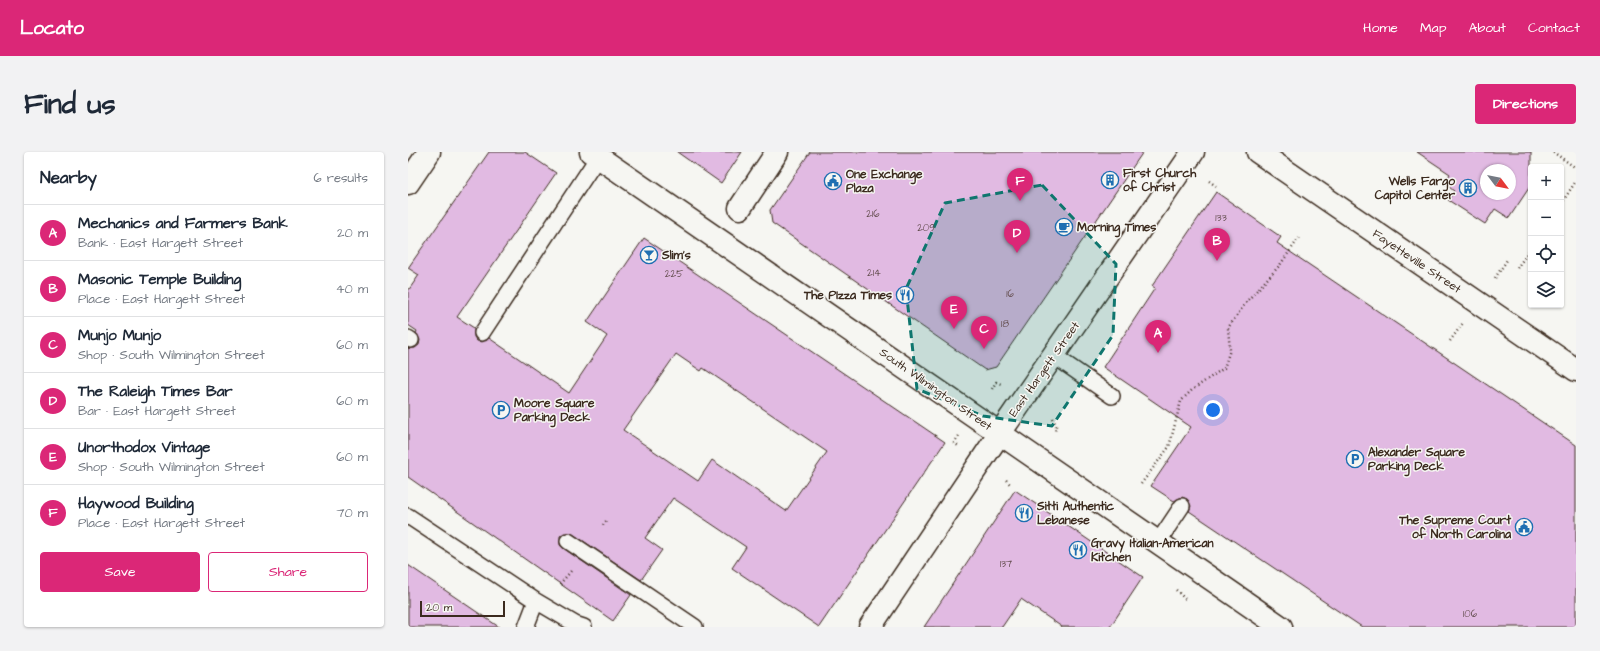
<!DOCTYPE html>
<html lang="en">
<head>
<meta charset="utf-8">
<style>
  :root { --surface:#fff; --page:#f2f2f3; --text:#1f2937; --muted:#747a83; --line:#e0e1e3; --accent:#db2777 }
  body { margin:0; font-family:"Architects Daughter",sans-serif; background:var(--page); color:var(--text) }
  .controls { position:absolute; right:12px; top:12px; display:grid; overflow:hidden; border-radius:4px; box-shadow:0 1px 3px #0004 }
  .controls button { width:36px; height:36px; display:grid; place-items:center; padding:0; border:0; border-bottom:1px solid var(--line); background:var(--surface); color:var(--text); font:20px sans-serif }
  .compass { position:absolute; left:1072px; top:12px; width:36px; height:36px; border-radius:50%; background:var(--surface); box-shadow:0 1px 3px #0004; rotate:122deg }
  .scale { position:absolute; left:12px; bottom:10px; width:85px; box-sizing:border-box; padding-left:4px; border:2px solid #3b2a1e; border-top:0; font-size:11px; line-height:14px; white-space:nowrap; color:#3b2a1e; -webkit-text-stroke:3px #f6f6f2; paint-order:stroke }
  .you { position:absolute; left:805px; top:258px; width:14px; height:14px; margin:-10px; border:3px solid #fff; border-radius:50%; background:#1a73e8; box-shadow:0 0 0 6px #1a73e833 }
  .badge { display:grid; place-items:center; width:26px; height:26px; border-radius:50%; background:var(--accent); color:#fff; font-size:13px; font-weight:700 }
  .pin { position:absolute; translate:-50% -33px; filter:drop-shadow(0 1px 2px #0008) }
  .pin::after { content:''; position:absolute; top:21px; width:14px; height:12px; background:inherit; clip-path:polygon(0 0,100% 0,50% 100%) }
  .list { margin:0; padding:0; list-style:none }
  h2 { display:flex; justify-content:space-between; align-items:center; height:52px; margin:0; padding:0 16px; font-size:17px }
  h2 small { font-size:13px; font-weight:400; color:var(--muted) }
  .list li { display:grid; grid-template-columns:26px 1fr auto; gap:12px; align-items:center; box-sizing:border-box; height:56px; padding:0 16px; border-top:1px solid var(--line) }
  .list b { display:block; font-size:15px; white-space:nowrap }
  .list p { margin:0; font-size:13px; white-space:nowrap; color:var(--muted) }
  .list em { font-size:13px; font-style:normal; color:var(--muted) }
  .actions { display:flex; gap:8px; padding:12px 16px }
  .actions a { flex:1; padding:9px 0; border:1px solid var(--accent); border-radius:4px; text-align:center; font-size:14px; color:var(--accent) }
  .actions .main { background:var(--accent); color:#fff }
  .icon { flex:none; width:22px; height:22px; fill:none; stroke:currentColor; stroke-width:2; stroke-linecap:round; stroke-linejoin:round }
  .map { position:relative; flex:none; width:1168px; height:475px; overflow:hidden; border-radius:4px }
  header { display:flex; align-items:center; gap:24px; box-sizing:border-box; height:56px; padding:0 20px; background:var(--accent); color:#fff }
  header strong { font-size:19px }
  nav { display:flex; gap:22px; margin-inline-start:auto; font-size:14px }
  .intro { display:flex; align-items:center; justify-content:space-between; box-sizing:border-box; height:96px; padding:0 24px }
  h1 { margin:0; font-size:28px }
  .button { padding:10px 18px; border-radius:4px; background:var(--accent); color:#fff; font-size:14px; font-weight:700 }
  main { display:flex; gap:24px; padding:0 24px }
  aside { flex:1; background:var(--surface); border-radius:4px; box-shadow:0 1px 3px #0004 }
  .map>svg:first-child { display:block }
</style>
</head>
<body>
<header>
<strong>Locato</strong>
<nav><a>Home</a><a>Map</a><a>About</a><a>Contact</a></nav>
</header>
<div class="intro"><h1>Find us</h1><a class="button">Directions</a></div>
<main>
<aside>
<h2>Nearby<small>6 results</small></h2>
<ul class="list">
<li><span class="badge">A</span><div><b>Mechanics and Farmers Bank</b><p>Bank · East Hargett Street</p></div><em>20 m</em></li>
<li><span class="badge">B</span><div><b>Masonic Temple Building</b><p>Place · East Hargett Street</p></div><em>40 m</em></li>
<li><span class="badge">C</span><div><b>Munjo Munjo</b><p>Shop · South Wilmington Street</p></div><em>60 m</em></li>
<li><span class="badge">D</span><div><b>The Raleigh Times Bar</b><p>Bar · East Hargett Street</p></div><em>60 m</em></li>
<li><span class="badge">E</span><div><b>Unorthodox Vintage</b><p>Shop · South Wilmington Street</p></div><em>60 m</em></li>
<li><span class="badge">F</span><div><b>Haywood Building</b><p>Place · East Hargett Street</p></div><em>70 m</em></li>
</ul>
<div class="actions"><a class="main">Save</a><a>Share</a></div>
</aside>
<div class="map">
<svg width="1168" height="475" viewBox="0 0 1168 475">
  <rect width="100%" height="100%" fill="#f6f6f2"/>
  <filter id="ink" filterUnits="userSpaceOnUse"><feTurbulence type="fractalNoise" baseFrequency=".025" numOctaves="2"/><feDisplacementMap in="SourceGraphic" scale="8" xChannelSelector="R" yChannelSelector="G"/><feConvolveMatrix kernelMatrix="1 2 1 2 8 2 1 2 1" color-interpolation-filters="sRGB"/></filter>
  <g filter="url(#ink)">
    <!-- building -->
    <path fill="#e1bae2" stroke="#3b2a1e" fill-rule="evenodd" d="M 81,0 L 117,0 L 148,21 L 49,165 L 66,176 L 66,185 L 69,189 L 74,190 L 81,186 L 161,241 L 199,184 L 179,170 L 236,86 L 537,290 L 411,475 L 324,416 L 338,395 L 265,346 L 237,386 L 254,398 L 233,428 L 165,382 L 156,381 L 152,384 L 152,393 L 155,396 L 223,443 L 205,469 L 0,325 L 0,196 L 7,196 L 11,193 L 12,188 L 8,181 L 9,179 L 0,173 L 0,139 L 11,123 L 0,116 ZM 268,202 L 293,219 L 295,216 L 419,300 L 378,359 L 304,308 L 290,329 L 215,278 Z
      M 269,0 L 334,0 L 313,31 Z
      M 402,0 L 735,0 L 588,215 L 577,218 L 364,71 L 362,58 Z
      M 1009,0 L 1123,0 L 1123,33 L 1101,66 L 1087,57 L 1077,72 L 1040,48 L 1046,39 L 1036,31 L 1042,22 ZM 1078,18 L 1102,18 L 1102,42 L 1078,42 Z
      M 808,40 L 873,85 L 869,91 L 1168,293 L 1168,475 L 954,475 L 781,359 L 783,354 L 779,347 L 774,345 L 766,349 L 743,334 L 783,275 L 695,215 L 747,136 L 744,134 Z
      M 607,338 L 735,425 L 702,475 L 654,475 L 613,447 L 594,475 L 516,475 Z
      M 0,413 L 91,475 L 0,475 Z"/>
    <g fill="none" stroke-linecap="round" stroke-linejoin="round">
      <defs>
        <path id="service" d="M 74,181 L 190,5
          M 0,186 L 3,188
          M 645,203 L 704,244
          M 0,364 L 128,449 L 167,472 L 176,475
          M 160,389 L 287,475
          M 750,390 L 774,354
          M 118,475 L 128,449"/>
        <path id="pedestrian" d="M 332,56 L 369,0"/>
        <path id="tertiary" d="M 850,0 L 1168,218
          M 0,31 L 21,0
          M 462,475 L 592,281 L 785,0"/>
        <path id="secondary" d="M 183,0 L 873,475"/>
      </defs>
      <!-- service casing -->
      <use href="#service" stroke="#3b2a1e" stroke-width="18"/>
      <!-- pedestrian casing -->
      <use href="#pedestrian" stroke="#3b2a1e" stroke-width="25"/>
      <!-- tertiary casing -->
      <use href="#tertiary" stroke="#3b2a1e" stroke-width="25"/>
      <!-- secondary casing -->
      <use href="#secondary" stroke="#3b2a1e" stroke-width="25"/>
      <!-- path -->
      <path stroke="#3b2a1e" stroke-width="2.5" stroke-dasharray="1 3" stroke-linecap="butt" d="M 1145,0 L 1168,16
        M 801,29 L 808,34
        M 1153,52 L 1168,29
        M 1109,116 L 1123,96
        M 1087,126 L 1099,108
        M 1042,189 L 1055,171
        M 584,237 L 588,230 L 593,232
        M 645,266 L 648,274 L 647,280
        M 551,284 L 546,291 L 552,295
        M 598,328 L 602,332
        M 733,332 L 761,295 L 773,249 L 784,238 L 816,216 L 822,198 L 820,176 L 840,148 L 872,113 L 891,86
        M 195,373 L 199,368
        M 152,432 L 163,419
        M 768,438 L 777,447"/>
      <!-- service -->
      <use href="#service" stroke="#f6f6f2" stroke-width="15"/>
      <!-- pedestrian -->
      <use href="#pedestrian" stroke="#f6f6f2" stroke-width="22"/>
      <!-- tertiary -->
      <use href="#tertiary" stroke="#f6f6f2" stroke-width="22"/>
      <!-- secondary -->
      <use href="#secondary" stroke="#f6f6f2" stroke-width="22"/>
    </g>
  </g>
  <!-- marked area -->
  <path fill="#0f766e" fill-opacity="0.2" stroke="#0f766e" stroke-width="3" stroke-dasharray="8 5" stroke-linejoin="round" d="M 634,33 L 708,112 L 705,183 L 644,274 L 575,264 L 509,237 L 498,137 L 537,51 Z"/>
  <!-- icons -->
  <defs>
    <symbol id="building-ring" viewBox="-11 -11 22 22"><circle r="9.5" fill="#f6f6f2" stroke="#1f6fb2" stroke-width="1.5"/><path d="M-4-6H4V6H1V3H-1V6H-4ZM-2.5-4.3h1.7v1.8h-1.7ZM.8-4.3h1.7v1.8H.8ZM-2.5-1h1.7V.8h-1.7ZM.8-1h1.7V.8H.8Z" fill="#1f6fb2"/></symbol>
    <symbol id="civic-ring" viewBox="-11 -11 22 22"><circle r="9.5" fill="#f6f6f2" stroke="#1f6fb2" stroke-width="1.5"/><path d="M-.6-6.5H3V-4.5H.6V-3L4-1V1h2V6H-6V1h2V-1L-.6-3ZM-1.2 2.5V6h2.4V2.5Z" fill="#1f6fb2"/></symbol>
    <symbol id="cafe-ring" viewBox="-11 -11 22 22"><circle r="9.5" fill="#f6f6f2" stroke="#1f6fb2" stroke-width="1.5"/><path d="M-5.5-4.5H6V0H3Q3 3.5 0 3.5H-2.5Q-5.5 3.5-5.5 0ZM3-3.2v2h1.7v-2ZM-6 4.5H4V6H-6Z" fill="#1f6fb2"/></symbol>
    <symbol id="bar-ring" viewBox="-11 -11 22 22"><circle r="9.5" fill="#f6f6f2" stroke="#1f6fb2" stroke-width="1.5"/><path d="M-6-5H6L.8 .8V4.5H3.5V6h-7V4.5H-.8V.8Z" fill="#1f6fb2"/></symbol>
    <symbol id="restaurant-ring" viewBox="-11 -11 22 22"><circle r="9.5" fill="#f6f6f2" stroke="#1f6fb2" stroke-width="1.5"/><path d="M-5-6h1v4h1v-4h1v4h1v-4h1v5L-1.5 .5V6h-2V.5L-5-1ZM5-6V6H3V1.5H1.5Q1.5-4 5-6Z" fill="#1f6fb2"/></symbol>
    <symbol id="parking-ring" viewBox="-11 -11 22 22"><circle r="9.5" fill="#f6f6f2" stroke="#1f6fb2" stroke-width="1.5"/><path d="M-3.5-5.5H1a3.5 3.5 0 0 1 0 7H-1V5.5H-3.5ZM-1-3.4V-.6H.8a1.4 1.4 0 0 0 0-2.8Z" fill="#1f6fb2"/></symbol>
  </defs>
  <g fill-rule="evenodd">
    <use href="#building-ring" x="692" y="18" width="20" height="20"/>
    <use href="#civic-ring" x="415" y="19" width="20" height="20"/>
    <use href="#building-ring" x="1050" y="26" width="20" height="20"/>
    <use href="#cafe-ring" x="646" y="65" width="20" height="20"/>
    <use href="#bar-ring" x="231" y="93" width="20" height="20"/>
    <use href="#restaurant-ring" x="487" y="133" width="20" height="20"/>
    <use href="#parking-ring" x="83" y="248" width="20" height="20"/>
    <use href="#parking-ring" x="937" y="297" width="20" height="20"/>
    <use href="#restaurant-ring" x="606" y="351" width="20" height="20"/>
    <use href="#civic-ring" x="1106" y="365" width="20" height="20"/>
    <use href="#restaurant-ring" x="660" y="388" width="20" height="20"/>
  </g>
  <g text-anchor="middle" stroke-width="3" stroke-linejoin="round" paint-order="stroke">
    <!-- number labels -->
    <g font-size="10" fill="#644e4f">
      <text x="465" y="65">216</text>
      <text x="813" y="69">133</text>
      <text x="518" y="79">209</text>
      <text x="466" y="124">214</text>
      <text x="266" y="125">225</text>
      <text x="602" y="145">16</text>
      <text x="597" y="175">18</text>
      <text x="598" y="415">137</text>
      <text x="1062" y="465">106</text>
    </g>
    <!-- poi labels -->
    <g font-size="12" font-weight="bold" fill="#3b2a1e" stroke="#f6f6f2" text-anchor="start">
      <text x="715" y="25">First Church<tspan x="715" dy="14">of Christ</tspan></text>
      <text x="438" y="26">One Exchange<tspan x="438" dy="14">Plaza</tspan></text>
      <text x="1047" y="33" text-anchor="end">Wells Fargo<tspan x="1047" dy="14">Capitol Center</tspan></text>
      <text x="669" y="79">Morning Times</text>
      <text x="254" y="107">Slim's</text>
      <text x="484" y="147" text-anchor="end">The PIzza Times</text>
      <text x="106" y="255">Moore Square<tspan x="106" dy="14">Parking Deck</tspan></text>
      <text x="960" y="304">Alexander Square<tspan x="960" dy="14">Parking Deck</tspan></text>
      <text x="629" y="358">Sitti Authentic<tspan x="629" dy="14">Lebanese</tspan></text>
      <text x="1103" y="372" text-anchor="end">The Supreme Court<tspan x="1103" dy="14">of North Carolina</tspan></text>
      <text x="683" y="395">Gravy Italian-American<tspan x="683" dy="14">Kitchen</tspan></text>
    </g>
    <!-- street labels -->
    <g font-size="12" fill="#3b2a1e" stroke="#f6f6f2">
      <text transform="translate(1009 109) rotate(34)" y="4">Fayetteville Street</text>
      <text transform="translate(636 217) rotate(-55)" y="4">East Hargett Street</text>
      <text transform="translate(528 237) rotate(35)" y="4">South Wilmington Street</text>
    </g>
  </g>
</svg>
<div class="controls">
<button>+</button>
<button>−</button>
<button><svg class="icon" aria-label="locate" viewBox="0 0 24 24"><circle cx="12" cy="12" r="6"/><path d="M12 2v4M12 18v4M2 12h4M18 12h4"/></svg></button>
<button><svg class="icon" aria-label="layers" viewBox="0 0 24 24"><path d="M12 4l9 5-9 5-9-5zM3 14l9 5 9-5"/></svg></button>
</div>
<svg class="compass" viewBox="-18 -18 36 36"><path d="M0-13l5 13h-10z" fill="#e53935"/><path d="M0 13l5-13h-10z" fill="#747a83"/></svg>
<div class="scale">20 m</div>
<div class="you"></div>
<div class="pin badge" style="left:750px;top:201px">A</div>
<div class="pin badge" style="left:809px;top:109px">B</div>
<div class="pin badge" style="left:576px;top:197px">C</div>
<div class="pin badge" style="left:609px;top:101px">D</div>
<div class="pin badge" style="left:546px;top:177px">E</div>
<div class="pin badge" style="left:612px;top:49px">F</div>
</div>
</main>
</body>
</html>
